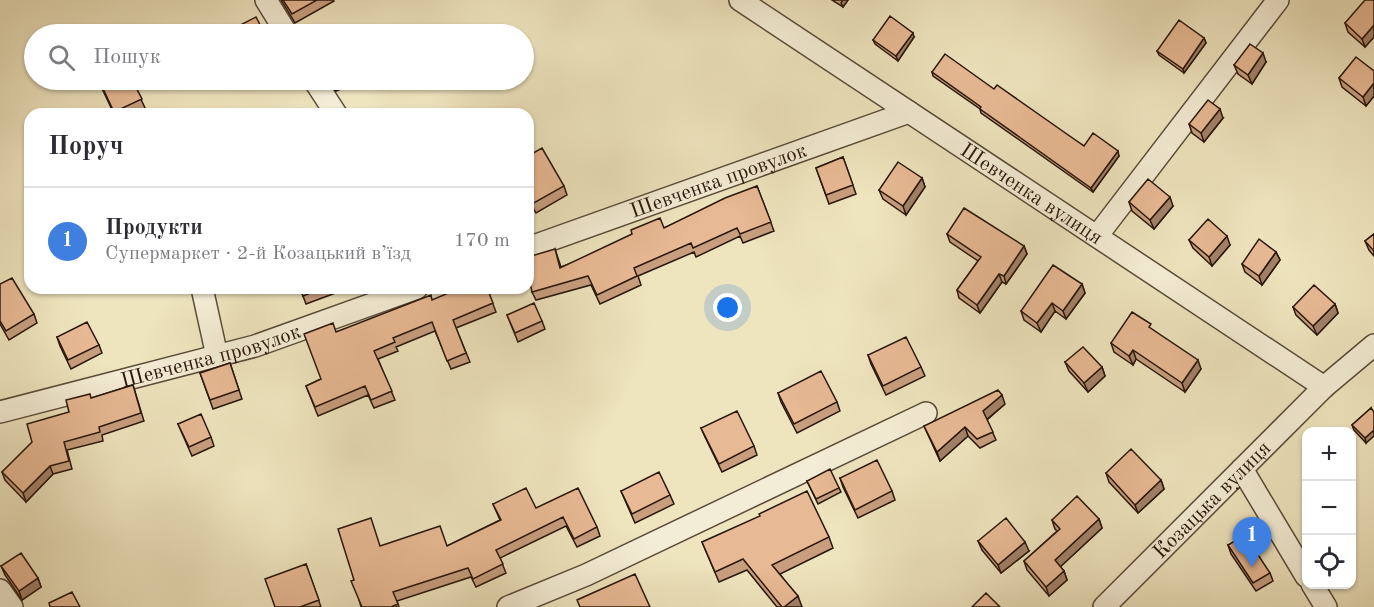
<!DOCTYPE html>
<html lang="uk">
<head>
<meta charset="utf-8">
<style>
  :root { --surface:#fff; --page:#f2f2f3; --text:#2b2b33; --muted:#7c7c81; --line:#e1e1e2; --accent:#8f2418 }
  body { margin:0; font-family:"Old Standard TT",serif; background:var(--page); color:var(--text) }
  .controls { position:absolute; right:18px; bottom:18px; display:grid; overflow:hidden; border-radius:12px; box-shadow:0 2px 4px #0004 }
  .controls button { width:54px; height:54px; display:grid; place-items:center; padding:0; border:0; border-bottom:2px solid var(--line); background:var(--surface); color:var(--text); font:30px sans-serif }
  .you { position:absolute; left:728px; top:308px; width:21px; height:21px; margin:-15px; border:4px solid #fff; border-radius:50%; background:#1a73e8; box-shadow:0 0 0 9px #1a73e833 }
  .badge { display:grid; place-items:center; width:39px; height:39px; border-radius:50%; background:var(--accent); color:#fff; font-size:20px; font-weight:700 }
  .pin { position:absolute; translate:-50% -50px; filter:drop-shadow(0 2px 3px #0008) }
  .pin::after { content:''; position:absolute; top:32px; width:21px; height:18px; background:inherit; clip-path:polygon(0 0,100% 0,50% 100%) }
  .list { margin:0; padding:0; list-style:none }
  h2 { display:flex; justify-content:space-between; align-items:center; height:78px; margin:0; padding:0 24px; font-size:26px }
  h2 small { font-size:20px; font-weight:400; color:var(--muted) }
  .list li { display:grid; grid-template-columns:39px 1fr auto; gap:18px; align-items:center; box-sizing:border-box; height:108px; padding:0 24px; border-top:2px solid var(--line) }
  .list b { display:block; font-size:22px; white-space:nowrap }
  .list p { margin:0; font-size:20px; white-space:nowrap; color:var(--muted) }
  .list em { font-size:20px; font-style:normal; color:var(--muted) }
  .icon { flex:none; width:33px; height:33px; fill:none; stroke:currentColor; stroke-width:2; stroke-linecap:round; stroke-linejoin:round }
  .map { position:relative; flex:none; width:1374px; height:607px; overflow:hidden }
  .search { position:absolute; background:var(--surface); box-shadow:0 2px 4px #0004; left:24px; top:24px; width:510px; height:66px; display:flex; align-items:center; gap:15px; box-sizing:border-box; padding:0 21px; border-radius:33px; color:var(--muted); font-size:22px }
  .panel { position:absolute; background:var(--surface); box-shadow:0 2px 4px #0004; left:24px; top:108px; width:510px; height:186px; border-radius:18px }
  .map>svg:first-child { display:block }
</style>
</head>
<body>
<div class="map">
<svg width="1374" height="607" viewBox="0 0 1374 607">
  <rect width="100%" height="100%" fill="#eee4be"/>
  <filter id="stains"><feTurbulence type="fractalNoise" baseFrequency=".00333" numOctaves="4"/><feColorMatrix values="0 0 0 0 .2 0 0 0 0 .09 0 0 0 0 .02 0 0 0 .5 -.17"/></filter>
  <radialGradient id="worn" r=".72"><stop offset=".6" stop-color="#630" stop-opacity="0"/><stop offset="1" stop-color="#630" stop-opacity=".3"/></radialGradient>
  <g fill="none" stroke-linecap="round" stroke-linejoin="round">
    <defs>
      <g id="minor">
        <path d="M 266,0 L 287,34"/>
        <path id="s1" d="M 740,0 L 1324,387"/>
        <path d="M 314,80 L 336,114"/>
        <path d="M 1097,236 L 1278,0"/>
        <path id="s2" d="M 528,248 L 909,112"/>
        <path d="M 202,288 L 217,356"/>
        <path id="s3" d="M 0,412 L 255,346 L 417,288"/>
        <path d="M 1242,469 L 1306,576"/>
        <path d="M 1312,584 L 1326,607"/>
        <path d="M 0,590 L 12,607"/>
        <path d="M 508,607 L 586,575 L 926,413"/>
        <path id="s4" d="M 1104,607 L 1324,387 L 1374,345"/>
      </g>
    </defs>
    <!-- minor casing -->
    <use href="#minor" stroke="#5a4a38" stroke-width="24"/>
    <!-- minor -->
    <use href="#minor" stroke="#f4edd5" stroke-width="21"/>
  </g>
  <!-- wall -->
  <path fill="#c79f7f" stroke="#29160b" stroke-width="1.5" d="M 281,0 L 333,0 L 334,1 L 295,23 Z
    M 832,0 L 848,0 L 843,7 Z
    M 1374,0 L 1374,37 L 1365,47 L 1348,32 L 1345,23 Z
    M 914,37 L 898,61 L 875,44 L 873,40 Z
    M 1204,38 L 1206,43 L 1184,73 L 1159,55 L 1157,51 Z
    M 1266,62 L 1252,84 L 1238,74 L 1234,65 Z
    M 1374,71 L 1374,96 L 1366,106 L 1342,87 L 1339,78 Z
    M 932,72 L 994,89 L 1084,146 L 1119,156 L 1093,192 L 981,113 L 980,109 L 933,76 Z
    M 98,80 L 132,80 L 145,108 L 132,114 L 114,114 Z
    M 328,80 L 355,80 L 356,83 L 336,91 Z
    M 1223,118 L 1204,142 L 1192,133 L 1189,124 Z
    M 528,156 L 564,186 L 567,195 L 536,213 L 528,199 Z
    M 843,157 L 856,194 L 829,204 L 816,168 Z
    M 922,178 L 925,187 L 906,215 L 883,199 L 879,190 Z
    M 757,186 L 774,231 L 743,243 L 740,236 L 696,257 L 694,252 L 638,276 L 641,285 L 600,304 L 591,285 L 536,300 L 532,292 L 555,249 L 561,267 L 664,228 Z
    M 1129,202 L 1173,206 L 1154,229 L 1132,211 Z
    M 947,234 L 1024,246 L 1027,254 L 1006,284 L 1002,282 L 980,313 L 959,298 L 957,290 L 978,261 L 950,242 Z
    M 1374,234 L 1374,256 L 1369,250 L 1365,241 Z
    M 1189,240 L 1230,245 L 1212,266 L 1193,248 Z
    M 1276,252 L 1280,260 L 1262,285 L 1245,272 L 1242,264 Z
    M 0,284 L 34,314 L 37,323 L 9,340 L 0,324 Z
    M 1082,284 L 1085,293 L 1066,319 L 1055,311 L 1041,332 L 1024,320 L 1021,311 Z
    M 300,288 L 349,288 L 306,304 Z
    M 487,288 L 496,312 L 456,328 L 470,362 L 451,369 L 435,331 L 396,347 L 398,351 L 378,359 L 395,400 L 374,408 L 368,395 L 318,416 L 306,386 L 321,379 L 336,332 L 432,300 Z
    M 1335,304 L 1338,313 L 1317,335 L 1296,315 L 1293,307 Z
    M 507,315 L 542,321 L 545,329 L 518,342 Z
    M 1153,330 L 1201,369 L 1185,392 L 1136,359 L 1133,365 L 1114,352 L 1111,343 Z
    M 57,337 L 99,345 L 102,353 L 71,369 L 60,346 Z
    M 868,355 L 921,367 L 925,376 L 886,395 L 871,364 Z
    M 1065,362 L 1102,367 L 1105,376 L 1088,392 L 1069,371 Z
    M 230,363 L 242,399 L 213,409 L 200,373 Z
    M 133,385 L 144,421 L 102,435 L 103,441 L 67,450 L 72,469 L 53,474 L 26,502 L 5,480 L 2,472 L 69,412 L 92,398 Z
    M 778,393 L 837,402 L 840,411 L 797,433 L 781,402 Z
    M 1005,404 L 987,420 L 996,440 L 980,448 L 968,436 L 940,461 L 924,426 Z
    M 1371,408 L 1366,443 L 1354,430 L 1352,425 Z
    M 178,424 L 211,437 L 214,446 L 192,456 Z
    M 701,428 L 754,446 L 757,455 L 722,472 L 705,437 Z
    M 1106,473 L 1161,480 L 1164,489 L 1138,513 L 1109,482 Z
    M 840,478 L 892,491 L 895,500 L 858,518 L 843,487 Z
    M 807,481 L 839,488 L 841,492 L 818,504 Z
    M 621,491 L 670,495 L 674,504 L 635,523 Z
    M 493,504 L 536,508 L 597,527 L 600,536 L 577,547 L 566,526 L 500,558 L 506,573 L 476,587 L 471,577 L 397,601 L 399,607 L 361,607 L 354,580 L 380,546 L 447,546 L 500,520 Z
    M 1099,519 L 1102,528 L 1060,567 L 1064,571 L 1067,580 L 1049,596 L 1027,570 L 1024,561 L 1057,531 L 1055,529 L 1052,520 Z
    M 829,537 L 833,548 L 780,574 L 802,607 L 777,607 L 747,570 L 719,582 L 702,542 Z
    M 978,541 L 1029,551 L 1001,573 L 982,550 Z
    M 1228,545 L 1270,573 L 1273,581 L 1256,591 L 1231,554 Z
    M 306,564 L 321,607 L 275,607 Z
    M 1,566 L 38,578 L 41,587 L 22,600 L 5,575 Z"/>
  <!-- shaded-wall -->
  <path fill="#a28268" stroke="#29160b" stroke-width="1.5" d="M 843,0 L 848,0 L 843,7 L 841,3 Z
    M 1374,25 L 1374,37 L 1365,47 L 1362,39 Z
    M 913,33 L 914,37 L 898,61 L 896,56 Z
    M 1204,38 L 1206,43 L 1184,73 L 1183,69 Z
    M 1263,53 L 1266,62 L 1252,84 L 1248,75 Z
    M 1374,83 L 1374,96 L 1366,106 L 1363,97 Z
    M 1220,109 L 1223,118 L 1204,142 L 1201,133 Z
    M 1118,151 L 1119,156 L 1093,192 L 1091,188 Z
    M 922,178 L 925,187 L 906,215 L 903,206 Z
    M 1170,197 L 1173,206 L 1154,229 L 1150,220 Z
    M 1227,236 L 1230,245 L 1212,266 L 1209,257 Z
    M 1024,246 L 1027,254 L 1006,284 L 1004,276 Z
    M 1276,252 L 1280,260 L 1262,285 L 1259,276 Z
    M 999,274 L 1002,282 L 980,313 L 977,305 Z
    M 1082,284 L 1085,293 L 1066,319 L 1063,311 Z
    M 1052,303 L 1055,311 L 1041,332 L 1037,323 Z
    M 1335,304 L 1338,313 L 1317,335 L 1313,326 Z
    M 1133,350 L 1136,359 L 1133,365 L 1129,356 Z
    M 1198,360 L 1201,369 L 1185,392 L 1182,383 Z
    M 1102,367 L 1105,376 L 1088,392 L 1084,383 Z
    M 1002,395 L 1005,404 L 986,420 L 983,411 Z
    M 965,427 L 968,436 L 940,461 L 937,452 Z
    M 1374,430 L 1374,436 L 1366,443 L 1365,438 Z
    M 50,466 L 53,474 L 26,502 L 23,493 Z
    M 1161,480 L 1164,489 L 1138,513 L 1135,505 Z
    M 1099,519 L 1102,528 L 1058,569 L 1055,560 Z
    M 1025,542 L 1029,551 L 1001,573 L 998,565 Z
    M 1064,571 L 1067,580 L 1049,596 L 1046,587 Z
    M 38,578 L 41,587 L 22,600 L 19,591 Z
    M 798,596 L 802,607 L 784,607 Z"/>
  <!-- building -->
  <path fill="#e7b994" stroke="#29160b" stroke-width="1.5" d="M 283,0 L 317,0 L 292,14 Z
    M 1365,0 L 1374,0 L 1374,25 L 1362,39 L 1345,23 Z
    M 890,16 L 913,33 L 896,56 L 873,40 Z
    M 256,17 L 265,34 L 223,34 Z
    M 1179,20 L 1204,38 L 1183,69 L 1157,51 Z
    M 1250,44 L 1263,53 L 1248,75 L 1234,65 Z
    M 945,54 L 994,89 L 997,85 L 1084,146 L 1093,133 L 1118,151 L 1091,188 L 980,109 L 981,107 L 932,72 Z
    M 1356,57 L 1374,71 L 1374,83 L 1363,97 L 1339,78 Z
    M 99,80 L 132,80 L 142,99 L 114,112 Z
    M 1208,100 L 1220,109 L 1201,133 L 1189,124 Z
    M 542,148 L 564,186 L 532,204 L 528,196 L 528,156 Z
    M 843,157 L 853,185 L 826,195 L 816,168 Z
    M 898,162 L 922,178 L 903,206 L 879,190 Z
    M 1148,179 L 1170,197 L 1150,220 L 1129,202 Z
    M 757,186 L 771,222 L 740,234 L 737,228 L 693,248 L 691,243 L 634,268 L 637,276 L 597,295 L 588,276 L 532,292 L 528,274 L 528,257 L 555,249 L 560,268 L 632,234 L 631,230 L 660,218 L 664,228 L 725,198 Z
    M 964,208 L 1024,246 L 1004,276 L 999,274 L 977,305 L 957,290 L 981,257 L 947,234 Z
    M 1208,219 L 1227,236 L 1209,257 L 1189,240 Z
    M 1374,234 L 1374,251 L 1365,241 Z
    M 1259,239 L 1276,252 L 1259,276 L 1242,264 Z
    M 1053,265 L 1082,284 L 1063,311 L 1052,303 L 1037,323 L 1021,311 Z
    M 12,278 L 34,314 L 6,331 L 0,321 L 0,284 Z
    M 1314,285 L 1335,304 L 1313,326 L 1293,307 Z
    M 300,288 L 323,288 L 303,296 Z
    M 460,288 L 487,288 L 493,303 L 453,320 L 466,353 L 447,361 L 432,322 L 393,338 L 395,342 L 374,351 L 392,391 L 371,400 L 365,386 L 315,407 L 306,386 L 321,379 L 304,334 L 333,323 L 336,332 L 431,295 L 432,300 Z
    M 534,303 L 542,321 L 515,333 L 507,315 Z
    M 1132,312 L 1151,324 L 1149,327 L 1198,360 L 1182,383 L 1133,350 L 1129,356 L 1111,343 Z
    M 87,322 L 99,345 L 68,360 L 57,337 Z
    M 906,337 L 921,367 L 883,386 L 868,355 Z
    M 1083,347 L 1102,367 L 1084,383 L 1065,362 Z
    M 230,363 L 239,390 L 210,400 L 200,373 Z
    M 821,371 L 837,402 L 794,424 L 778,393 Z
    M 133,385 L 141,413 L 99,427 L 100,432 L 64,442 L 69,461 L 50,466 L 23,493 L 2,472 L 32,442 L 27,424 L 69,412 L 66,400 L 90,394 L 91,398 Z
    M 998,390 L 1002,395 L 983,411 L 993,432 L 977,439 L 965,427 L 937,452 L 924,426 Z
    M 1371,408 L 1374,412 L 1374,430 L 1365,438 L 1352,425 Z
    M 737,411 L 754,446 L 719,464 L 701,428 Z
    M 201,414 L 211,437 L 189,447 L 178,424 Z
    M 1131,449 L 1161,480 L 1135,505 L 1106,473 Z
    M 877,460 L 892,491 L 855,510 L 840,478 Z
    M 830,469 L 839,488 L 816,499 L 807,481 Z
    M 659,472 L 670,495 L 632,514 L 621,491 Z
    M 526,488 L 536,508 L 578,488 L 597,527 L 574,539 L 563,517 L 496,550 L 503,564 L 473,579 L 468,568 L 393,592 L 398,604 L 391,607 L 362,607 L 351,581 L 354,580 L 338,529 L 371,518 L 380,546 L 440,526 L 447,546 L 501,520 L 493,504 Z
    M 807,491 L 829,537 L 772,565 L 798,596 L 784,607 L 782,607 L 743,559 L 715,572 L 702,542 L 760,516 L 759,514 Z
    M 1077,496 L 1099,519 L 1055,560 L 1064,571 L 1046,587 L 1024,561 L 1060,529 L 1052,520 Z
    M 1006,518 L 1025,542 L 998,565 L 978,541 Z
    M 1245,535 L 1270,573 L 1253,583 L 1228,545 Z
    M 21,553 L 38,578 L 19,591 L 1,566 Z
    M 306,564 L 319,600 L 300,607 L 275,607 L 265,579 Z
    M 635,574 L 650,607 L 580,607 L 577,600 Z
    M 72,592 L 80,607 L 50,607 L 49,603 Z
    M 986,593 L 1000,607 L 972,607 Z"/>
  <g text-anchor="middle" stroke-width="4.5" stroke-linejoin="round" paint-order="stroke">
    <!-- street labels -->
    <g font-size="21" fill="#29160b" stroke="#f4edd5">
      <text dy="7" stroke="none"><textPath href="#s2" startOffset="202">Шевченка провулок</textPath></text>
      <text dy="7" stroke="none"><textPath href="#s1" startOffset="350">Шевченка вулиця</textPath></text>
      <text dy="7" stroke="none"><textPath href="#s3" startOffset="218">Шевченка провулок</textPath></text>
      <text dy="7" stroke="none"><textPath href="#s4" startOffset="152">Козацька вулиця</textPath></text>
    </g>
  </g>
  <rect width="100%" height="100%" filter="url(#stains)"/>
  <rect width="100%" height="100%" fill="url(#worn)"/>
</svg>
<div class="controls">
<button>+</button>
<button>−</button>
<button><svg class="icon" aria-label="locate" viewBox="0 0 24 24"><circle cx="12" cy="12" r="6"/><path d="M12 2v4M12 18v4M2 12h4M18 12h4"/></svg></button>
</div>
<div class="you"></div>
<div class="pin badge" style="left:1252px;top:567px;background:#3f7fe0">1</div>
<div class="search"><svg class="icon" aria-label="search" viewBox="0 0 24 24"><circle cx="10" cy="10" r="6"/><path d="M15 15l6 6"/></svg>Пошук</div>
<section class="panel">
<h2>Поруч<small></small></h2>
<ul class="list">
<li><span class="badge" style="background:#3f7fe0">1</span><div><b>Продукти</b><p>Супермаркет · 2-й Козацький в’їзд</p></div><em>170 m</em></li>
</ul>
</section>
</div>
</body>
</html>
